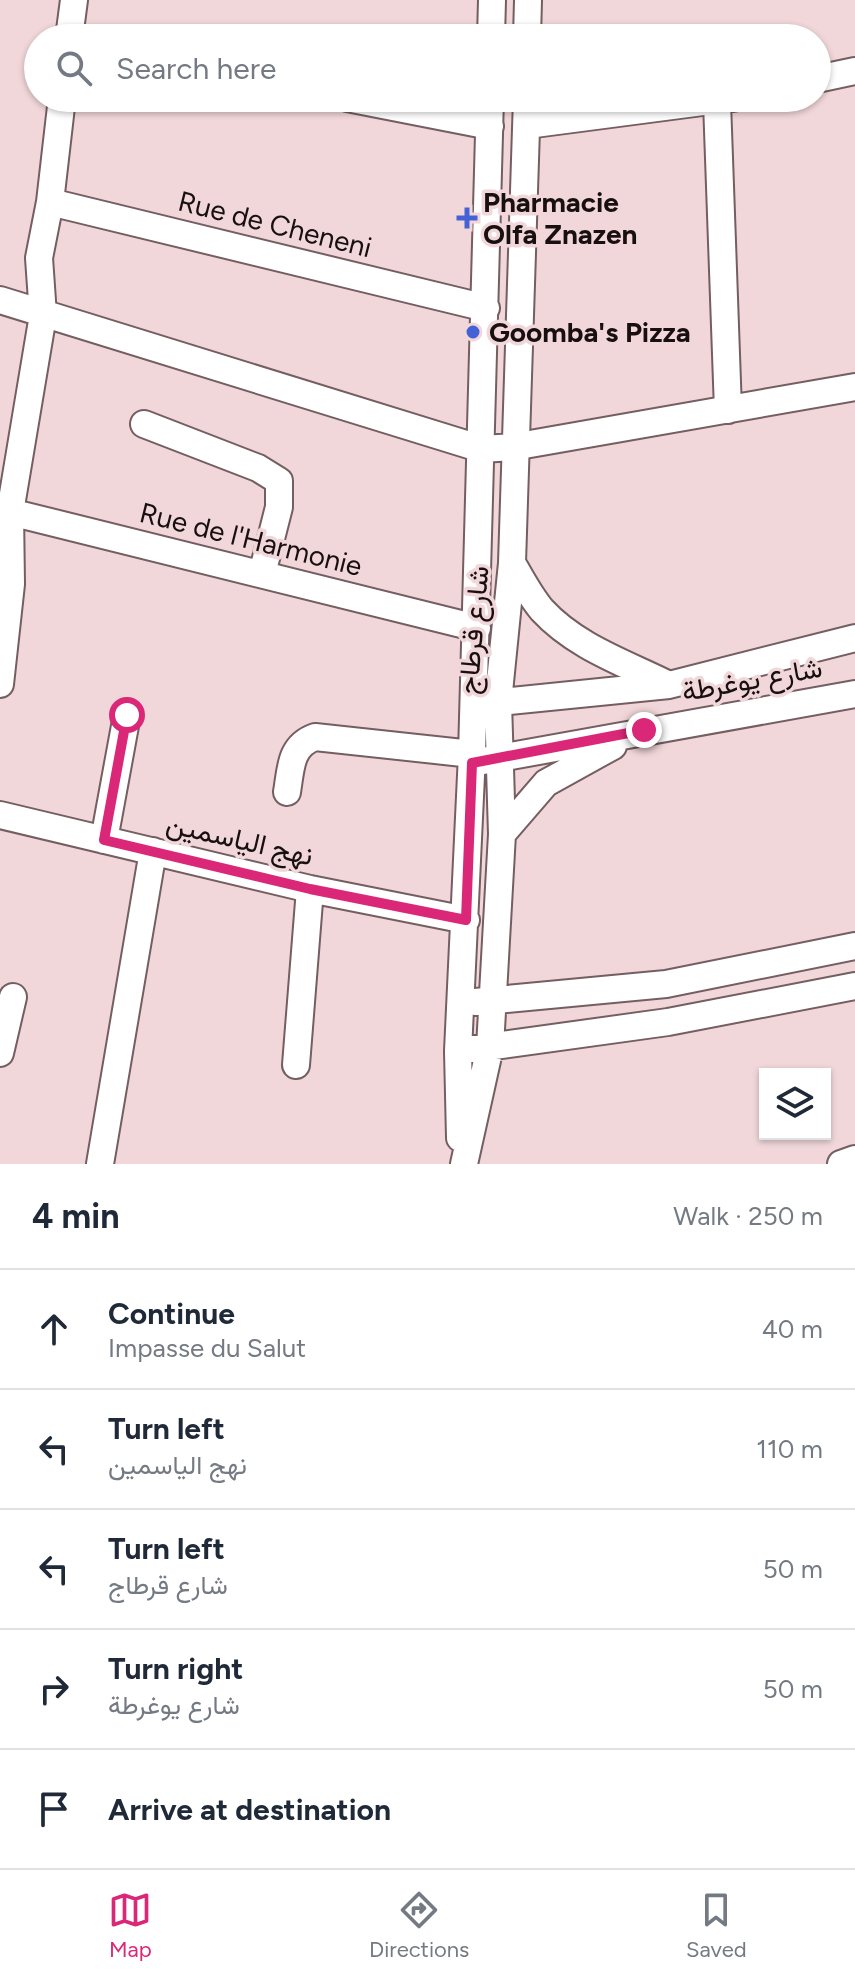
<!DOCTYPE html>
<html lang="en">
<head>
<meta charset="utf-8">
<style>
  :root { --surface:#fff; --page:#f2f2f3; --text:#1f2937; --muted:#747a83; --line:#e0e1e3; --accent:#db2777 }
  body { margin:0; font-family:Figtree,Vazirmatn,sans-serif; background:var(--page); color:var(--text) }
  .controls { position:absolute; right:24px; bottom:24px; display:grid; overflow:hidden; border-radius:0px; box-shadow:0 2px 6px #0004 }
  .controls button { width:72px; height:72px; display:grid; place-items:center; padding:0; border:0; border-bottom:2px solid var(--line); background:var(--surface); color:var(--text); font:40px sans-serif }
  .stop { position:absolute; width:24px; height:24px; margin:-18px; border:6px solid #db2777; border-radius:50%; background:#fff }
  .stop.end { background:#db2777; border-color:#fff; box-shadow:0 2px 8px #0008 }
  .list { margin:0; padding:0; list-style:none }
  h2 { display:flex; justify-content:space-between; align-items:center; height:104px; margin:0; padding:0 32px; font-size:34px }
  h2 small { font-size:26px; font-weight:400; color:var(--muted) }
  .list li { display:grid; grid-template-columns:52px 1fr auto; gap:24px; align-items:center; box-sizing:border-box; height:120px; padding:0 32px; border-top:2px solid var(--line) }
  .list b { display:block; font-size:30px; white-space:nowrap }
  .list p { margin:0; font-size:26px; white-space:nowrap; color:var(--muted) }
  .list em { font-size:26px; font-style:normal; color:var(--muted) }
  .icon { flex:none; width:44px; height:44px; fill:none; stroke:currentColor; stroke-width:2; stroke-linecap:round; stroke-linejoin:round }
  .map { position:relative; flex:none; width:855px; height:1164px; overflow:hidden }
  .search { position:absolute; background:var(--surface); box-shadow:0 2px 6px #0004; left:24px; right:24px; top:24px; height:88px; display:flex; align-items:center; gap:20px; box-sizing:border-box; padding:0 28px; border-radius:44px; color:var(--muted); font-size:30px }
  .sheet { height:704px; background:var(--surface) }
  nav { display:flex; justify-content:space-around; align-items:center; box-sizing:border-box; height:112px; border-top:2px solid var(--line); background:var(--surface); font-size:22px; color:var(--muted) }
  nav a { display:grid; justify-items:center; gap:4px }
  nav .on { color:var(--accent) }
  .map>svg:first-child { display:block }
</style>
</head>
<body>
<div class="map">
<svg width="855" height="1164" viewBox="0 0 855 1164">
  <rect width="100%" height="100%" fill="#f1d7d9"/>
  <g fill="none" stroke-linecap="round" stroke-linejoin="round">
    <defs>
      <path id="minor" d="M 69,38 L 74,0
        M 491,38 L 492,0
        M 527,38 L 528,0
        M 817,79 L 855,71
        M 347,98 L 490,126
        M 717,102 L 728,410
        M 527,125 L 733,98
        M 50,202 L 486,308
        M 0,300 L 482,449 L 513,447 L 855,387
        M 144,424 L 258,468 L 279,481 L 279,507 L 262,574
        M 10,512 L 477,628
        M 512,563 C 521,578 530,596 542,610 C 576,647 625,663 669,685
        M 0,684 L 11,584 L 10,512 L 43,315 L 39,258 L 50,202 L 62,98
        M 481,704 L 669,685 L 855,638
        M 483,761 L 855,694
        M 287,792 C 291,768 290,746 315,737 L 472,754
        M 0,815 L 310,889 L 466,920
        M 502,834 L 546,783 L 613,746
        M 104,840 L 127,715
        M 475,1002 L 666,984 L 855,946
        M 473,1049 L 668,1022 L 855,986
        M 0,1053 L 13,997
        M 296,1065 L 310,889
        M 460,1138 L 458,1051 L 472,754 L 490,98
        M 100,1164 L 153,851
        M 464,1164 L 490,1047 L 502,834 L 498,702 L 512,563 L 527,98
        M 841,1164 L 855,1159"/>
    </defs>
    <!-- minor casing -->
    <use href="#minor" stroke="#745e61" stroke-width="30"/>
    <!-- minor -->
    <use href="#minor" stroke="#fff" stroke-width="26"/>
  </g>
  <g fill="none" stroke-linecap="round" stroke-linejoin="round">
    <!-- route -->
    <path stroke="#db2777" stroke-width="10" d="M 127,715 L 104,840 L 310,889 L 466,920 L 472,763 L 644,730"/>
  </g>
  <!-- markers -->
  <g fill="#4462d5" stroke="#f1d7d9" stroke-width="3">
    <path d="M463 206h8v8h8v8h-8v8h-8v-8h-8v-8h8z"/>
    <circle cx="473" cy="332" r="8"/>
  </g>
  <g text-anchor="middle" stroke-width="7" stroke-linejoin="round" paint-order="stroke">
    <!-- poi labels -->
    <g font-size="28" font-weight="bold" fill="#170f10" stroke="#f1d7d9" text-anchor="start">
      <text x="483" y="212">Pharmacie<tspan x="483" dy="32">Olfa Znazen</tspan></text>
      <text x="489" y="342">Goomba's Pizza</text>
    </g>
    <!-- street labels -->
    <g font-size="28" fill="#170f10" stroke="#f1d7d9">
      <text transform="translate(275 224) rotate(14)" y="10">Rue de Cheneni</text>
      <text transform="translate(251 539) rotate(14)" y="10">Rue de l'Harmonie</text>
      <text transform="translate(473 630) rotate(-85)" y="10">شارع قرطاج</text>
      <text transform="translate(752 679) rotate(-10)" y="10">شارع يوغرطة</text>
      <text transform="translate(240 839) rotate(13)" y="10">نهج الياسمين</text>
    </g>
  </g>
</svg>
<div class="controls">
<button><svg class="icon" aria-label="layers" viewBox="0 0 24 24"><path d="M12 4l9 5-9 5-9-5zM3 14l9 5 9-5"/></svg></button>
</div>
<div class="stop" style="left:127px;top:715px"></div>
<div class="stop end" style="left:644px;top:730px"></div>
<div class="search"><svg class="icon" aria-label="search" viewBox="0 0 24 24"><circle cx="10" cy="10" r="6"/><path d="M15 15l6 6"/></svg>Search here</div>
</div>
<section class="sheet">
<h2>4 min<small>Walk · 250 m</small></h2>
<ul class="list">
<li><svg class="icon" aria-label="ahead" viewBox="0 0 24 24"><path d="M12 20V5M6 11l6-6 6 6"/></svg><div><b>Continue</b><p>Impasse du Salut</p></div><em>40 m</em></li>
<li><svg class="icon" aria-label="left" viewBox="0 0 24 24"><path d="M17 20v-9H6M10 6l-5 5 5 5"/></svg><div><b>Turn left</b><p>نهج الياسمين</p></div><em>110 m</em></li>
<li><svg class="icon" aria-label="left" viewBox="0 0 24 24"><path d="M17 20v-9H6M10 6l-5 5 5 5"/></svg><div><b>Turn left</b><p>شارع قرطاج</p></div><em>50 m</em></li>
<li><svg class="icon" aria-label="right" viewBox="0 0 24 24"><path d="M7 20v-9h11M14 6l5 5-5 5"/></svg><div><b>Turn right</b><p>شارع يوغرطة</p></div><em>50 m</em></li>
<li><svg class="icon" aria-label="arrive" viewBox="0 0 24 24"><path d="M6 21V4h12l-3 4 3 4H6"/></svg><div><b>Arrive at destination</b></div></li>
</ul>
</section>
<nav>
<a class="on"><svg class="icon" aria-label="map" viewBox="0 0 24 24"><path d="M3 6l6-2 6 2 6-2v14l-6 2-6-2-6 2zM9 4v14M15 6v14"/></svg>Map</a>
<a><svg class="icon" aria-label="directions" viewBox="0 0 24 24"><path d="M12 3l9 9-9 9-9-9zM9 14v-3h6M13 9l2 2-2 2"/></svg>Directions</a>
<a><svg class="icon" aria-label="saved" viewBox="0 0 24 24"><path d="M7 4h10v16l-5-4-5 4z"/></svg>Saved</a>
</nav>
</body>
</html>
